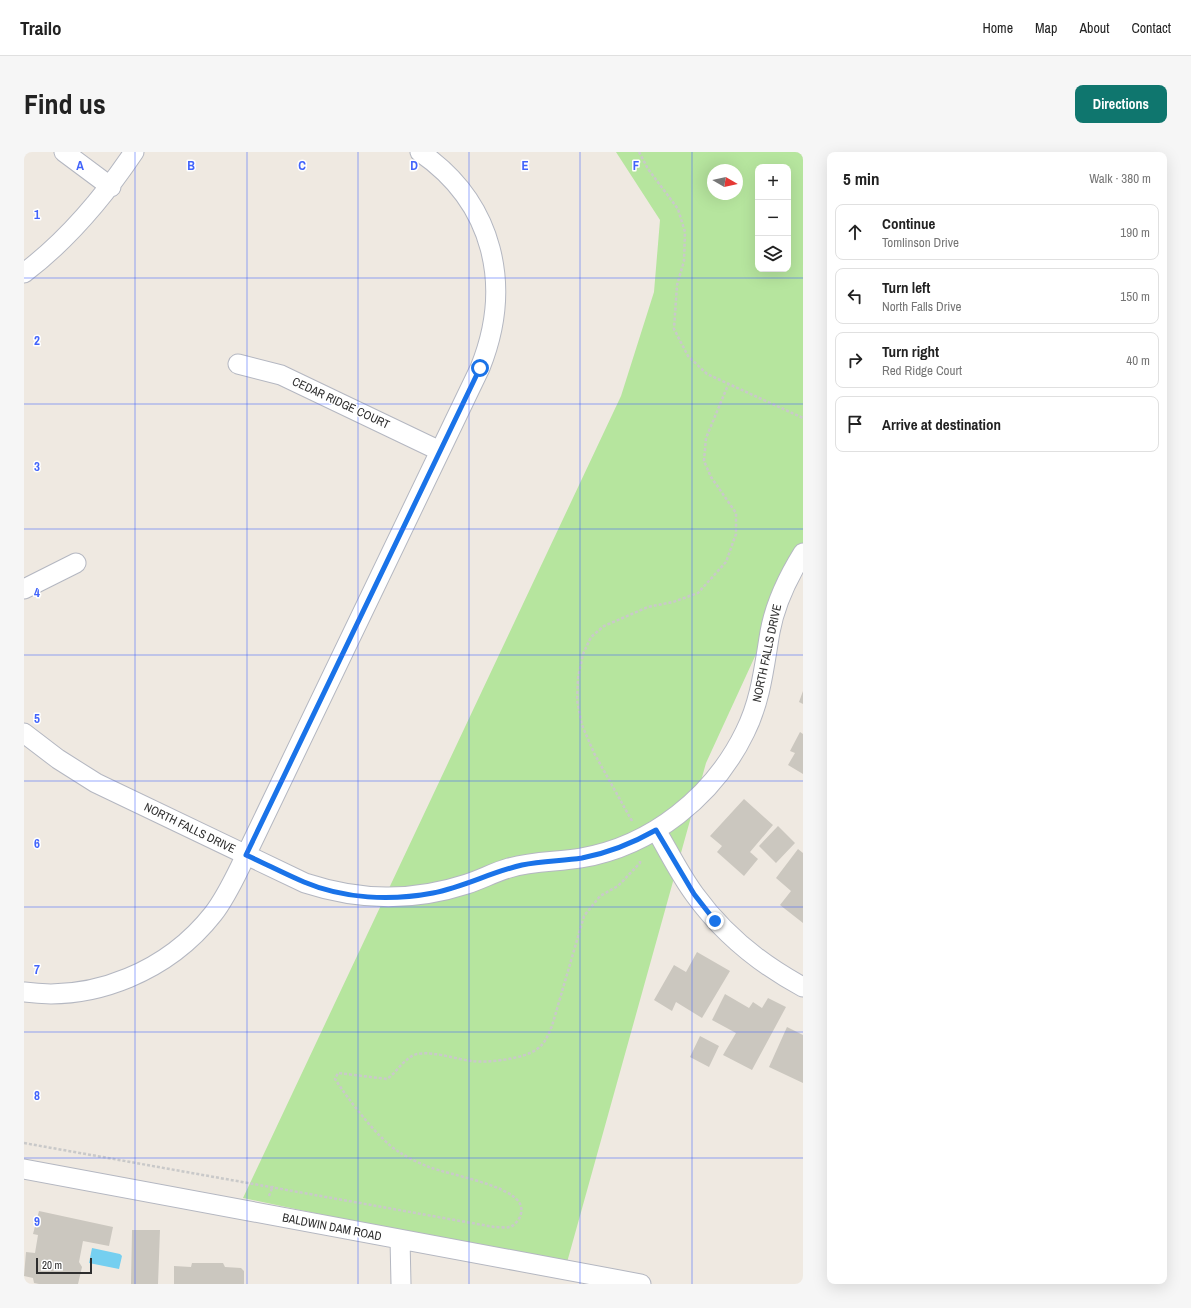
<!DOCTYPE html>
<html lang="en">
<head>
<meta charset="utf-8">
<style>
  :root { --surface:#fff; --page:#f6f6f6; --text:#222; --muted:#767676; --line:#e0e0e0; --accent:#0f766e }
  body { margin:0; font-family:"Archivo Narrow",sans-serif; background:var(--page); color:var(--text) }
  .controls { position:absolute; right:12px; top:12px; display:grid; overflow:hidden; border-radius:8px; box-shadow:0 4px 16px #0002 }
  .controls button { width:36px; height:36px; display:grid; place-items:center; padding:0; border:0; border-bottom:1px solid var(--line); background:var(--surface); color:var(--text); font:20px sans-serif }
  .compass { position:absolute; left:683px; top:12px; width:36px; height:36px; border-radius:50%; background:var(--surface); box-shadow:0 4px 16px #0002; rotate:99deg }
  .scale { position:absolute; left:12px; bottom:10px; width:56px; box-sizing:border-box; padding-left:4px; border:2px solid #2e2e2e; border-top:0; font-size:11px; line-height:14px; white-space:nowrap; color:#2e2e2e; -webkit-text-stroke:3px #fff; paint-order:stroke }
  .stop { position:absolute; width:12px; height:12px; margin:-9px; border:3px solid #1a73e8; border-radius:50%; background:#fff }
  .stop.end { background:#1a73e8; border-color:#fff; box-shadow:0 1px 4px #0008 }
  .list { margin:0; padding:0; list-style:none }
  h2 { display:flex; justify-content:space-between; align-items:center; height:52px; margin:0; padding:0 16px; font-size:17px }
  h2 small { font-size:13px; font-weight:400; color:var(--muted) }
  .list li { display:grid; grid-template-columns:26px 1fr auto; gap:12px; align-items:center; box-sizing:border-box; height:56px; margin:0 8px 8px; padding:0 8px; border:1px solid var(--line); border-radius:8px }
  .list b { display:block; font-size:15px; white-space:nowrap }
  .list p { margin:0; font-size:13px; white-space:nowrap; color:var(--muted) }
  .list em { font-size:13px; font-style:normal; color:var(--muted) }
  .icon { flex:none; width:22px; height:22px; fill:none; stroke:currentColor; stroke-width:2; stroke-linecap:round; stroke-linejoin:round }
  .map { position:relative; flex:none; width:779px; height:1132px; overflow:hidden; border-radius:8px }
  header { display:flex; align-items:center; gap:24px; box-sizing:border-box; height:56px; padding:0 20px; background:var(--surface); border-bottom:1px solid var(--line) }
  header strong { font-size:19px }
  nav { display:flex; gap:22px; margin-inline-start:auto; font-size:14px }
  .intro { display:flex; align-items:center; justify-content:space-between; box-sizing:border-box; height:96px; padding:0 24px }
  h1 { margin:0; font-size:28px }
  .button { padding:10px 18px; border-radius:8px; background:var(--accent); color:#fff; font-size:14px; font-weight:700 }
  main { display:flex; gap:24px; padding:0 24px }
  aside { flex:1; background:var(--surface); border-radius:8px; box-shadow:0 4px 16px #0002 }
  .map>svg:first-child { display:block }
</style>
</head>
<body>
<header>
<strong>Trailo</strong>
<nav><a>Home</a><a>Map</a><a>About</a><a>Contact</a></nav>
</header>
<div class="intro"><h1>Find us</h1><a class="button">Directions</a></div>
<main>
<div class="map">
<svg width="779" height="1132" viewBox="0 0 779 1132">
  <rect width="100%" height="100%" fill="#efe9e1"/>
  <!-- green -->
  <path fill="#b6e59e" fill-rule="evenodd" d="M 592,0 L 779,0 L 779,400 L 682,611 L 542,1114 L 219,1046 L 597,244 L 630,140 L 636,68 ZM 734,15 L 764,15 L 764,117 L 734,117 ZM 689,18 L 713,18 L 713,42 L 689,42 Z"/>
  <!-- water -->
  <path fill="#75cff0" d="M 68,1096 L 96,1102 L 98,1104 L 95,1117 L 65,1111 Z"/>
  <!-- building -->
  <path fill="#cbc7bf" d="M 779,539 L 779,552 L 775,550 Z
    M 776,580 L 779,582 L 779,622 L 764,613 L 771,601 L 766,599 Z
    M 720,647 L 749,673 L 726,700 L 734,707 L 720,724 L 693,700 L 698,694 L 686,684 Z
    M 754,674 L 771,691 L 752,711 L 735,694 Z
    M 774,697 L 779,701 L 779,771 L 756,753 L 767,739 L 752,726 Z
    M 673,800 L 706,819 L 678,866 L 652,850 L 648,859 L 630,848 L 650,813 L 662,820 Z
    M 701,842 L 725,856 L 729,850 L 738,856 L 744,846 L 762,855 L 728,918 L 699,903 L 712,881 L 688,868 Z
    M 763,875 L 779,883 L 779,931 L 745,915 Z
    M 676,884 L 695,894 L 685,915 L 666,905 Z
    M 15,1059 L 89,1075 L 85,1094 L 59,1089 L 55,1110 L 58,1115 L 54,1132 L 15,1132 L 10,1131 L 9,1126 L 0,1124 L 2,1100 L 11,1101 L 14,1083 L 9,1082 Z
    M 108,1078 L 136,1078 L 134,1132 L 107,1132 Z
    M 168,1111 L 199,1111 L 201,1115 L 217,1116 L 220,1119 L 220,1132 L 150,1132 L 150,1114 L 167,1115 Z"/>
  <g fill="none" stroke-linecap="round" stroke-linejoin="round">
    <defs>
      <path id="minor" d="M 40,0 L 87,35
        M 0,121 C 45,87 79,46 110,0
        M 214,212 L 257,223 L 416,299
        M 0,437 L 52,411
        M 0,581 L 34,607 L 72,631 L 281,731 C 336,749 388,750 443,732 C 458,727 471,720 485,716 C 509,709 533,710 557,706 C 628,694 690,644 721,580 C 737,548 740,515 746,480 C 751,452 764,425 779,401
        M 632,678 C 645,700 656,723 671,743 C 700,783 736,812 779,835
        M 0,840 C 71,850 145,818 189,762 C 203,744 212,723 222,703 L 456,216 C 489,134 470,51 396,0
        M 0,1017 L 617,1132
        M 376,1087 L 377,1132"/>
    </defs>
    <!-- minor casing -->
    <use href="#minor" stroke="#b4b7c1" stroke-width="21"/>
    <!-- path -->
    <path stroke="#c9c9c9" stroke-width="2.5" stroke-dasharray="3 2" stroke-linecap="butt" d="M 615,0 L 624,17 L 654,57 L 661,80 L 660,109 L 653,133 L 650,177 L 664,204 L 683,222 L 779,266
      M 608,669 L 570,601 L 558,573 L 553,548 L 554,526 L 559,502 L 567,485 L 580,474 L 624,455 L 649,450 L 674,441 L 702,410 L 712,382 L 712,361 L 687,325 L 680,309 L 682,286 L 704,233
      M 0,991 L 470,1075 C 475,1075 481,1076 486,1075 C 495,1071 501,1059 495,1050 C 482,1032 426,1023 405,1015 C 395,1011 384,1006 375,1000 C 355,988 324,947 311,927 L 314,921 L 363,927 C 373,920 381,905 393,902 C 410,899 431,907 448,909 C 464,911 500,907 513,897 C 521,892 524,883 528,874 L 560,764 L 576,744 L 594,734 L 616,711 L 616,707
      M 245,1044 L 249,1034"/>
    <!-- minor -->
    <use href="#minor" stroke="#fff" stroke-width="19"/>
  </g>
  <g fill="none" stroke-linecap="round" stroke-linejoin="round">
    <!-- route -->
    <path stroke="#1a73e8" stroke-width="5" d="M 456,216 L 222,703 C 242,712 261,722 280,730 C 320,747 367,749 409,741 C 440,735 467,720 498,713 C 518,709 538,709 558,706 C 584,701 609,691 632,678 L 670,742 L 691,769"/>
  </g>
  <!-- grid -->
  <path fill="none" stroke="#4264fb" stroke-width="1" stroke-opacity="0.55" d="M 111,0 L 111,1132M 223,0 L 223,1132M 334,0 L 334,1132M 445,0 L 445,1132M 556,0 L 556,1132M 668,0 L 668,1132M 0,126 L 779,126M 0,252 L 779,252M 0,377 L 779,377M 0,503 L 779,503M 0,629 L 779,629M 0,755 L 779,755M 0,880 L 779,880M 0,1006 L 779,1006"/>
  <g text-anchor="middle" stroke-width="3" stroke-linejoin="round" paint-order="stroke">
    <!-- street labels -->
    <g font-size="12" fill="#2e2e2e" stroke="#fff">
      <text transform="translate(317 251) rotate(25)" y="4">CEDAR RIDGE COURT</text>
      <text transform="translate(743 501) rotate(-78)" y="4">NORTH FALLS DRIVE</text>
      <text transform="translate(166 676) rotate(26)" y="4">NORTH FALLS DRIVE</text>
      <text transform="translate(308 1075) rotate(11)" y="4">BALDWIN DAM ROAD</text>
    </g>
  </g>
  <g font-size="13" text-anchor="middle" font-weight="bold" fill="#4264fb" stroke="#fff" stroke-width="3" stroke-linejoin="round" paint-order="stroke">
    <text x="56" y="18">A</text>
    <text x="167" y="18">B</text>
    <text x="278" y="18">C</text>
    <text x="390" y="18">D</text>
    <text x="501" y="18">E</text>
    <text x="612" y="18">F</text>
    <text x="13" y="67">1</text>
    <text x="13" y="193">2</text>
    <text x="13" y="319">3</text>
    <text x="13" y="445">4</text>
    <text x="13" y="571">5</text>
    <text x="13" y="696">6</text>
    <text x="13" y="822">7</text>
    <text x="13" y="948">8</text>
    <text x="13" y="1074">9</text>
  </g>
</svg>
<div class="controls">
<button>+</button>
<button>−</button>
<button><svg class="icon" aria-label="layers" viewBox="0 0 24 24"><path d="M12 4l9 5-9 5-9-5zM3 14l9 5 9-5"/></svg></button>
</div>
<svg class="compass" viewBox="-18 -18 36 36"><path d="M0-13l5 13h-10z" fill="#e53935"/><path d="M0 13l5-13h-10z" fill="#767676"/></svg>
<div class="scale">20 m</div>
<div class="stop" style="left:456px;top:216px"></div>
<div class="stop end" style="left:691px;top:769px"></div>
</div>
<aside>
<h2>5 min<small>Walk · 380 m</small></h2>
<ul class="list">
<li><svg class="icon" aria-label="ahead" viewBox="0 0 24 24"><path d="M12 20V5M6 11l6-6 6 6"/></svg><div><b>Continue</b><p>Tomlinson Drive</p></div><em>190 m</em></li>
<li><svg class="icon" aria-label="left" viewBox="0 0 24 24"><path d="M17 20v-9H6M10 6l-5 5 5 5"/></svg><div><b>Turn left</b><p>North Falls Drive</p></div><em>150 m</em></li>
<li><svg class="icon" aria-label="right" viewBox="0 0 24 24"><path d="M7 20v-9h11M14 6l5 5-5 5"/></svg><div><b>Turn right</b><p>Red Ridge Court</p></div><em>40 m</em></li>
<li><svg class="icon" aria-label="arrive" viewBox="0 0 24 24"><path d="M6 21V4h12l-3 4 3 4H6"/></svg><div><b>Arrive at destination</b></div></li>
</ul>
</aside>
</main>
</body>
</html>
